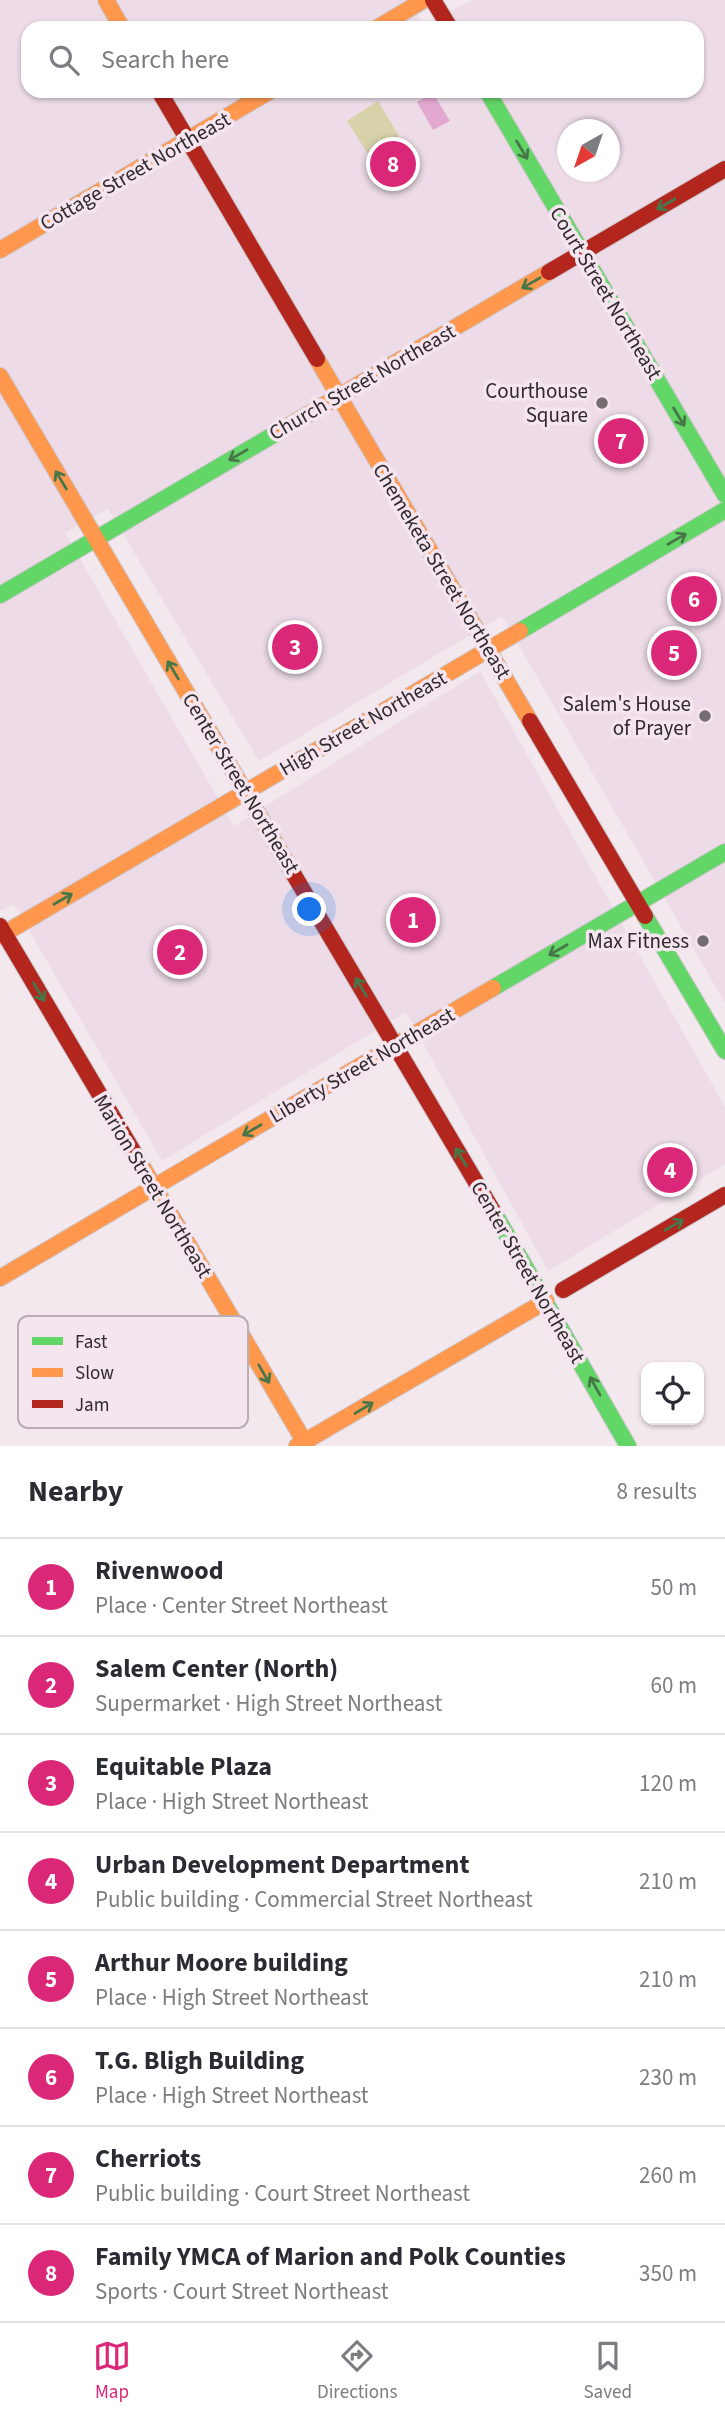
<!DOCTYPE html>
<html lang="en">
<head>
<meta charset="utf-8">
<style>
  :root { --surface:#fff; --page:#f7f7f7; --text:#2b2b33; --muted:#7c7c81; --line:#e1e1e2; --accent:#db2777 }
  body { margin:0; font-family:"Source Sans 3",sans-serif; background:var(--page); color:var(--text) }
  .controls { position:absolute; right:21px; bottom:21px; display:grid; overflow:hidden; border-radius:14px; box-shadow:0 2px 5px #0004 }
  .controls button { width:63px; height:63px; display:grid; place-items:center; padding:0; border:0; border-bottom:2px solid var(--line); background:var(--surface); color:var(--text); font:35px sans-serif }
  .compass { position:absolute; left:557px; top:119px; width:63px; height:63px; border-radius:50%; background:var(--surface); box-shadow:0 2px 5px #0004; rotate:220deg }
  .you { position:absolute; left:310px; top:910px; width:24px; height:24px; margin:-18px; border:5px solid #fff; border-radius:50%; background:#1a73e8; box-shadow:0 0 0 10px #1a73e833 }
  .badge { display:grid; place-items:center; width:46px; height:46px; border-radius:50%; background:var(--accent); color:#fff; font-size:23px; font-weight:700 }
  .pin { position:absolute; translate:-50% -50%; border:4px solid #fff; box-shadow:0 2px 7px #0006 }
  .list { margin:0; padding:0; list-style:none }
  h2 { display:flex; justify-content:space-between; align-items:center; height:91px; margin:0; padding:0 28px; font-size:30px }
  h2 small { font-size:23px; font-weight:400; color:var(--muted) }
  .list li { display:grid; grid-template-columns:46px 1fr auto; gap:21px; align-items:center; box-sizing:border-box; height:98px; padding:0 28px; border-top:2px solid var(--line) }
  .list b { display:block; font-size:26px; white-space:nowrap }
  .list p { margin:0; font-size:23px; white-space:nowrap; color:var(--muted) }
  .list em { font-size:23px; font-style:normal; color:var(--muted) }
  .icon { flex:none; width:38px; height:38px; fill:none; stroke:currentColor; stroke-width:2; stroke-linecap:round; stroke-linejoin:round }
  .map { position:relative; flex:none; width:725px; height:1446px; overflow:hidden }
  .search { position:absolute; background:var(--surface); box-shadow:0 2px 5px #0004; left:21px; right:21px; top:21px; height:77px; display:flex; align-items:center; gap:18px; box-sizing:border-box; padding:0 24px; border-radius:21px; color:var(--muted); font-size:26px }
  .sheet { height:875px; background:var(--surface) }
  nav { display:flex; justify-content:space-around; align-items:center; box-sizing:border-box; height:98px; border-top:2px solid var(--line); background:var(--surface); font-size:19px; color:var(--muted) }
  nav a { display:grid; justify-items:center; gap:4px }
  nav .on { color:var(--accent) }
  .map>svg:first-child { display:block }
</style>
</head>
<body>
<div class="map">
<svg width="725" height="1446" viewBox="0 0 725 1446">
  <rect width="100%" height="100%" fill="#f2e8ee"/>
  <!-- built -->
  <path fill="#eddce7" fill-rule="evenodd" d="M 0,0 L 409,0 L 423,24 L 473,0 L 725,0 L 725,1003 L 502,616 L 259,761 L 108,509 L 65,533 L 234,826 L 480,671 L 725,1107 L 725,1164 L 548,1271 L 406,1012 L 162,1161 L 14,904 L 0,911 ZM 28,28 L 697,28 L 697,91 L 28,91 ZM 568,130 L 610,130 L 610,172 L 568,172 Z"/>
  <!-- green -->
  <path fill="#d7d2aa" d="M 378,101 L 399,136 L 368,154 L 347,121 Z"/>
  <!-- water -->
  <path fill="#e2a8d0" d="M 433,93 L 450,121 L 433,130 L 417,102 Z"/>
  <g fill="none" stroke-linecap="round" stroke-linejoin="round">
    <defs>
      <path id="fast" d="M 487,91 L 725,495
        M 0,595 L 280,431
        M 520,631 L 725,510
        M 645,916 L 725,1051
        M 493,988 L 725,852
        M 493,1211 L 628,1446"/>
      <path id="slow" d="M 106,0 L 122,28
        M 377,28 L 424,0
        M 0,250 L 270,91
        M 317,359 L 530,721
        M 0,376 L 294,875
        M 280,431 L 549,272
        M 0,936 L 520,631
        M 136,1156 L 307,1446
        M 154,1187 L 493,988
        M 0,1278 L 154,1187
        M 297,1446 L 546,1301"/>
      <path id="jam" d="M 433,0 L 450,28
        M 159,91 L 317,359
        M 549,272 L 725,169
        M 530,721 L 645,916
        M 294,875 L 493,1211
        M 0,926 L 136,1156
        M 563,1290 L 725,1195"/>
    </defs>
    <!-- fast casing -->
    <use href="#fast" stroke="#cbc5c9" stroke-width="18"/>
    <!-- slow casing -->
    <use href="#slow" stroke="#cbc5c9" stroke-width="18"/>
    <!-- jam casing -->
    <use href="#jam" stroke="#cbc5c9" stroke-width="18"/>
    <!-- fast -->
    <use href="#fast" stroke="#63d668" stroke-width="16"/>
    <!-- slow -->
    <use href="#slow" stroke="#ff974d" stroke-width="16"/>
    <!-- jam -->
    <use href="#jam" stroke="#b3261e" stroke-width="16"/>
  </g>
  <!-- one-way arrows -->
  <defs><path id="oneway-shaft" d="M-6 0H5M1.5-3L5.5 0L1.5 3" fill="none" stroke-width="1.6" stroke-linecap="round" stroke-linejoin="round" transform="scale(1.75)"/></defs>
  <g stroke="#477748">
    <use href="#oneway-shaft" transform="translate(522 150) rotate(59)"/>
    <use href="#oneway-shaft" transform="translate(666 204) rotate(150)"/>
    <use href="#oneway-shaft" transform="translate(531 283) rotate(150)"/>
    <use href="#oneway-shaft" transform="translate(679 417) rotate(59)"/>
    <use href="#oneway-shaft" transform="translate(238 455) rotate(150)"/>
    <use href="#oneway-shaft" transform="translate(61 480) rotate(-121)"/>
    <use href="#oneway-shaft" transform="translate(677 539) rotate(-30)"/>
    <use href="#oneway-shaft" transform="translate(173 670) rotate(-121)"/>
    <use href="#oneway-shaft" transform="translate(63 899) rotate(-30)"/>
    <use href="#oneway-shaft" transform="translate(558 950) rotate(150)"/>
    <use href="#oneway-shaft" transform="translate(361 987) rotate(-121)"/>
    <use href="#oneway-shaft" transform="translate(39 992) rotate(59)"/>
    <use href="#oneway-shaft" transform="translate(252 1130) rotate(150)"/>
    <use href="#oneway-shaft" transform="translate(461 1157) rotate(-121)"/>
    <use href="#oneway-shaft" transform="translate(674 1225) rotate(-30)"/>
    <use href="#oneway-shaft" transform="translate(264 1374) rotate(60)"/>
    <use href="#oneway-shaft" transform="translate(595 1386) rotate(-119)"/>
    <use href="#oneway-shaft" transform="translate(364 1408) rotate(-31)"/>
  </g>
  <!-- markers -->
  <g fill="#746c71" stroke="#f5e5ef" stroke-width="2.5">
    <circle cx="602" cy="403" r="7"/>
    <circle cx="705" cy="716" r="7"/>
    <circle cx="703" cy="941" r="7"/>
  </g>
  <g text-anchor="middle" stroke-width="7" stroke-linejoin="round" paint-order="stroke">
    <!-- street labels -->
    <g font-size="21" fill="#302a2e" stroke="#f5e5ef">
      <text transform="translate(135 171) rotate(-30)" y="7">Cottage Street Northeast</text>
      <text transform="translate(606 293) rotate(59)" y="7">Court Street Northeast</text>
      <text transform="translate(362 382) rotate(-30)" y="7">Church Street Northeast</text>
      <text transform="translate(442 571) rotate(59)" y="7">Chemeketa Street Northeast</text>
      <text transform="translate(363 723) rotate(-30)" y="7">High Street Northeast</text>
      <text transform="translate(241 783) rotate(59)" y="7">Center Street Northeast</text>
      <text transform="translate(362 1065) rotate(-30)" y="7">Liberty Street Northeast</text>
      <text transform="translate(153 1186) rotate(59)" y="7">Marion Street Northeast</text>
      <text transform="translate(528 1272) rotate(60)" y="7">Center Street Northeast</text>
    </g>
    <!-- poi labels -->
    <g font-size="21" fill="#302a2e" stroke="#f5e5ef" text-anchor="end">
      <text x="588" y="398">Courthouse<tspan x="588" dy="24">Square</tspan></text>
      <text x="691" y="711">Salem's House<tspan x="691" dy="24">of Prayer</tspan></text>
      <text x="689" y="948">Max Fitness</text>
    </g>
  </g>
  <!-- legend -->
  <rect x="18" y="1316" width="230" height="112" rx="10" fill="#f5e5ef" stroke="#baadb5" stroke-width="2"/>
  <rect x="32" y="1337" width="31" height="8" fill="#63d668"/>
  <rect x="32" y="1368" width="31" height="9" fill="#ff974d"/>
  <rect x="32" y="1400" width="31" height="8" fill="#b3261e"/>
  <g font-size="19" fill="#302a2e">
    <text x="75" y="1348">Fast</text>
    <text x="75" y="1379">Slow</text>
    <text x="75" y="1411">Jam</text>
  </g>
</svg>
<div class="controls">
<button><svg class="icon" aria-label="locate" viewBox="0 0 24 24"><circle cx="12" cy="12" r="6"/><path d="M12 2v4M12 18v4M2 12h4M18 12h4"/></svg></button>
</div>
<svg class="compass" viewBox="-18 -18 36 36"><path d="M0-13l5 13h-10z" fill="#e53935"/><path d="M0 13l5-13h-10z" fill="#7c7c81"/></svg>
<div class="you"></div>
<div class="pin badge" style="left:413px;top:920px">1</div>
<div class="pin badge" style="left:180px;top:952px">2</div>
<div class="pin badge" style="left:295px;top:647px">3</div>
<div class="pin badge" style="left:670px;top:1170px">4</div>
<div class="pin badge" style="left:674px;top:653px">5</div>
<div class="pin badge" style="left:694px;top:599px">6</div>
<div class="pin badge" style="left:621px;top:441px">7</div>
<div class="pin badge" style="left:393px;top:164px">8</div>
<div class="search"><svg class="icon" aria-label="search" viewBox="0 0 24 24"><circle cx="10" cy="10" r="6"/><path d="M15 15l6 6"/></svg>Search here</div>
</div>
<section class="sheet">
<h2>Nearby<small>8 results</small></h2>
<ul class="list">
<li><span class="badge">1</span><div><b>Rivenwood</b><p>Place · Center Street Northeast</p></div><em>50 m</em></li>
<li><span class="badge">2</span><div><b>Salem Center (North)</b><p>Supermarket · High Street Northeast</p></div><em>60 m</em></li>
<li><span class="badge">3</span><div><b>Equitable Plaza</b><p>Place · High Street Northeast</p></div><em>120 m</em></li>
<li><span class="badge">4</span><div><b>Urban Development Department</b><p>Public building · Commercial Street Northeast</p></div><em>210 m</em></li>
<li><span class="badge">5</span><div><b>Arthur Moore building</b><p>Place · High Street Northeast</p></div><em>210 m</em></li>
<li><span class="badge">6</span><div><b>T.G. Bligh Building</b><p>Place · High Street Northeast</p></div><em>230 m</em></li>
<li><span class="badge">7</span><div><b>Cherriots</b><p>Public building · Court Street Northeast</p></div><em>260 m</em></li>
<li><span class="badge">8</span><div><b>Family YMCA of Marion and Polk Counties</b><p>Sports · Court Street Northeast</p></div><em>350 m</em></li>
</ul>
</section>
<nav>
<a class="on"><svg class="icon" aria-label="map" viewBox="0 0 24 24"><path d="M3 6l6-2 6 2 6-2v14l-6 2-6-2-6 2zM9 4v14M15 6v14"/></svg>Map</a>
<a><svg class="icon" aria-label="directions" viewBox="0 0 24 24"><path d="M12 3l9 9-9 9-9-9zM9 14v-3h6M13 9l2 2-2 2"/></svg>Directions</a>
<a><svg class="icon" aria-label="saved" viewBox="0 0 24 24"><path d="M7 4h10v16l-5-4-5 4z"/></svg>Saved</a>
</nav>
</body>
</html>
